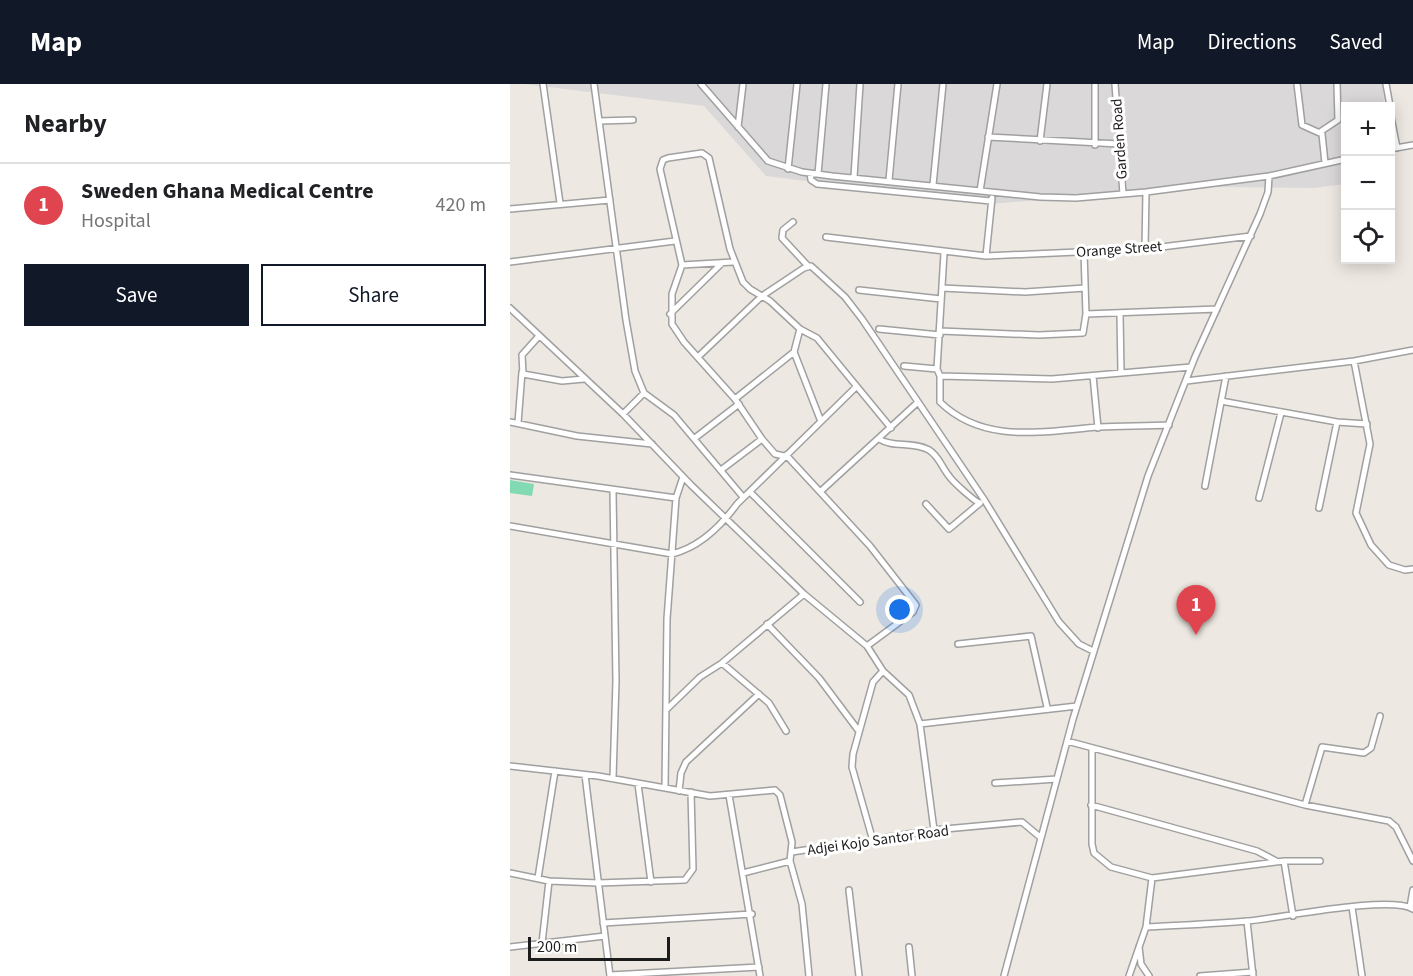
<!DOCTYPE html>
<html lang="en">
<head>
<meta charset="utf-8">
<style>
  :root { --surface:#fff; --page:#f2f2f2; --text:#202124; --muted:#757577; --line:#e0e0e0; --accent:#111827 }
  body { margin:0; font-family:"Source Sans 3",sans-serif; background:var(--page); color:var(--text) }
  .controls { position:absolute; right:18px; top:18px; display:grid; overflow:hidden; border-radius:0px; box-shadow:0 3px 15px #0003 }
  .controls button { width:54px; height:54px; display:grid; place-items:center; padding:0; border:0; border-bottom:2px solid var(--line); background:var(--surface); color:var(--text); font:30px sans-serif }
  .scale { position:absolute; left:18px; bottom:15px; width:142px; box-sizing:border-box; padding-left:6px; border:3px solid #1c1c1c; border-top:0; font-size:16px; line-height:21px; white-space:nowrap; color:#1c1c1c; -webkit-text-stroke:4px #fff; paint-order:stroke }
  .you { position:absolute; left:390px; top:526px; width:21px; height:21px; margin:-15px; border:4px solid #fff; border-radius:50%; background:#1a73e8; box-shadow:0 0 0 9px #1a73e833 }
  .badge { display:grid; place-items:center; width:39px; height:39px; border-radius:50%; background:var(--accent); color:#fff; font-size:20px; font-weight:700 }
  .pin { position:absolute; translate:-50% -50px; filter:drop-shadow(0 2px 3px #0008) }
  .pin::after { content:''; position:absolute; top:32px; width:21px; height:18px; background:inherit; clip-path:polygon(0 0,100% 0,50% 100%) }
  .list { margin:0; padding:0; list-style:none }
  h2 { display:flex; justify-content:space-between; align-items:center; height:78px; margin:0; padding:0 24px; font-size:26px }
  h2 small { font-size:20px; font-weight:400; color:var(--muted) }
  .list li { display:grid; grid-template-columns:39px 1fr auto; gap:18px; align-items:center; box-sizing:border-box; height:84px; padding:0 24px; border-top:2px solid var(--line) }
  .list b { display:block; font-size:22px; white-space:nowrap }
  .list p { margin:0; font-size:20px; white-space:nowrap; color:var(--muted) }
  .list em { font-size:20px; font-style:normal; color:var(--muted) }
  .actions { display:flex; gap:12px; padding:18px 24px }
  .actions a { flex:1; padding:14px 0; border:2px solid var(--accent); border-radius:0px; text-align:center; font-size:21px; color:var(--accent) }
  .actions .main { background:var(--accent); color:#fff }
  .icon { flex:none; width:33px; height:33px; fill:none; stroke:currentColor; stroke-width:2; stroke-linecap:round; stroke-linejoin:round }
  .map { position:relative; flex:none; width:903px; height:892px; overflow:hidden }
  header { display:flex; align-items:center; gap:36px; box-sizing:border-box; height:84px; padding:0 30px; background:var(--accent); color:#fff }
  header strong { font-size:28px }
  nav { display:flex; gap:33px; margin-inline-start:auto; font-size:21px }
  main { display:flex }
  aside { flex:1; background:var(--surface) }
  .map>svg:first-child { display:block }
</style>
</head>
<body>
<header>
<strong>Map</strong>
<nav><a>Map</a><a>Directions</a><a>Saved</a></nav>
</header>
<main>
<aside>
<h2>Nearby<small></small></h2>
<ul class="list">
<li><span class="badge" style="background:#e0444e">1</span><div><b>Sweden Ghana Medical Centre</b><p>Hospital</p></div><em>420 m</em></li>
</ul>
<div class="actions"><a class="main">Save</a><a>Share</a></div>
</aside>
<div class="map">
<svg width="903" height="892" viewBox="0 0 903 892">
  <rect width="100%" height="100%" fill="#ede8e1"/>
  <!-- residential -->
  <path fill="#dad8d9" d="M 14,0 L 873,0 L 874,22 L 836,22 L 835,100 L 804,104 L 706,103 L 479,120 L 256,92 L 194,22 Z"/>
  <!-- pitch -->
  <path fill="#81dab1" d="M 0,396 L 24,400 L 22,412 L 0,409 Z"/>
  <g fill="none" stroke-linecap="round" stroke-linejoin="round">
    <defs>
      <path id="minor" d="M 33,0 L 50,119
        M 84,0 L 116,236 L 125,287 L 134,309 L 164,331 L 233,413
        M 191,0 L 258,77 L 292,88 L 322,92 L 530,113 L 566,114 L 636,108 L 759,92 L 836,75
        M 605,0 L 613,110
        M 787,0 L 792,41 L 812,50 L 815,79
        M 876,0 L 880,22
        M 880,28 L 887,64
        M 89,37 L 123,36
        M 228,43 L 233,0
        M 810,48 L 828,36 L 827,0
        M 478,53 L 609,60
        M 530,57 L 537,0
        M 585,61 L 585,1
        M 880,65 L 903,61
        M 278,85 L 287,0
        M 300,89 L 301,96 L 307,100 L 481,117
        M 308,90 L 316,0
        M 344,93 L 350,0
        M 379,96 L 388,0
        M 423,101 L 433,0
        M 470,107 L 487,0
        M 0,125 L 100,116
        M 283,138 L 273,146 L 272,154 L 298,182
        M 316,153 L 476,172 L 635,165 L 741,152
        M 635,165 L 636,108
        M 574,168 L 576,230
        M 434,169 L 427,285 L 430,292 L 542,295 L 681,283
        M 476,172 L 482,114
        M 0,178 L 165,157
        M 172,181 L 223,178
        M 432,204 L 515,208 L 575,204
        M 349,206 L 431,215
        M 0,224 L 113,330 L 181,401 L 294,510 L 357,562 L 373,587 L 399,611 L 410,640 L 424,746
        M 160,230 L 212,179
        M 610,230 L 611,289
        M 369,245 L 430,251
        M 430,247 L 529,251 L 573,249 L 576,230 L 707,225
        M 29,252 L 12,271 L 13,290 L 52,297 L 74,295
        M 284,268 L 310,335
        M 189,272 L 252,212 L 294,184 L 301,182 L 335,213 L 352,235 L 475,417 L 549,538 L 569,560 L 583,567
        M 844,277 L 860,360 L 846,429 L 861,461 L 879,481 L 895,486 L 903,485
        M 394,282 L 427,285
        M 430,292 L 430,318 C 474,361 534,347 589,343 C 612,342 636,342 659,341
        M 583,292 L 588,344
        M 676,297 L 844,277 L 903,266
        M 225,315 L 284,268 L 290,245
        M 711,317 L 827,338 L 857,340
        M 113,330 L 134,309
        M 0,338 L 67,352 L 142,360
        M 8,339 L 12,288
        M 185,354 L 229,320
        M 369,355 C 383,364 403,357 419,366 C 429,372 432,384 439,392 C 442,397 465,418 470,419
        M 276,371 L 360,462 L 406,521 L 403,528 L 357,562
        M 274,372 L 265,370 L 252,355 L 225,315 L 174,258 L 162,240 L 162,210 L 172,181 L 150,85 L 153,76 L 158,74 L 192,69 L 199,74 L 220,165 L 233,198 L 240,205 L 260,217 L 290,245 L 307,254 L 381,344
        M 211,386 L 252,355
        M 0,391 L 166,414
        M 695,402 L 716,292
        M 311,407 L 408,318
        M 103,408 L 106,597 L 103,694
        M 241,409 L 350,518
        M 749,414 L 771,329
        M 416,420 L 439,445 L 470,419
        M 809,424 L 827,338
        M 0,442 L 162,470 C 190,463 211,442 227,420 L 346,303
        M 257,540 L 309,594 L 348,646
        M 448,560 L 521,552 L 537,623
        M 212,579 L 259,619 L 276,647
        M 157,625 L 190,593 L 212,579 L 294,510
        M 410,640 L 567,622
        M 557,657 L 795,721 L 879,737 L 886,743 L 903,777
        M 582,664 L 582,760 L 584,769 L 601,783 L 642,794 L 774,777 L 810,777
        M 0,682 L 88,692 L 200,712 L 265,706 L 270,711 L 282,758 L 280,777 L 292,820 L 299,892
        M 75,691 L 100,892
        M 485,699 L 547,695
        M 128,700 L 141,798
        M 155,704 L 157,535 L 166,414 L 173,393
        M 169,707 L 171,689 L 176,678 L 249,610
        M 219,711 L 250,892
        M 581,721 L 747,767 L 766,777
        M 795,721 L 812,663 L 854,669 L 861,664 L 870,632
        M 363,757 L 342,683 L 343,670 L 363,598 L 373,587
        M 282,768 L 424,746 L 512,738 L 530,753
        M 774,777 L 783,832
        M 0,789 L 39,797 L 88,799 L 175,796 L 183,785 L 181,708
        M 233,789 L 280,777
        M 28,794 L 45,687
        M 339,806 L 349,892
        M 842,823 L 852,892
        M 900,823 L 903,806
        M 737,837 L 743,892
        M 93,839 L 242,830
        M 636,843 C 670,841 704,840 738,837 C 770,834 880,811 903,825
        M 32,859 L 39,797
        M 0,863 L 95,852
        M 399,863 L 402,892
        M 629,863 L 631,880 L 639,892
        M 100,891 L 249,883
        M 494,892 L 563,635 L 638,392 L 685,273 L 750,130 L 758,108 L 759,92
        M 619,892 L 636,843 L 642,794
        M 690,892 L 743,888"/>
    </defs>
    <!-- minor casing -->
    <use href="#minor" stroke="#a0a0a0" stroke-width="8"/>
    <!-- minor -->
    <use href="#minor" stroke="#fff" stroke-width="5"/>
  </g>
  <g text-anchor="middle" stroke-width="6" stroke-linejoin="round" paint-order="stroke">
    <!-- street labels -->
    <g font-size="15" fill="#1c1c1c" stroke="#fff">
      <text transform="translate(609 55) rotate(-94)" y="5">Garden Road</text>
      <text transform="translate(609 165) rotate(-4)" y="5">Orange Street</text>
      <text transform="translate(368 756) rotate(-8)" y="5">Adjei Kojo Santor Road</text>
    </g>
  </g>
</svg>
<div class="controls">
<button>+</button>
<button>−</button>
<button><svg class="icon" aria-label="locate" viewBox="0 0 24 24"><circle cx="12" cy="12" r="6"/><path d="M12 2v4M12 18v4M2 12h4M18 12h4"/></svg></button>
</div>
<div class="scale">200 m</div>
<div class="you"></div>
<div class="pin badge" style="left:686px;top:551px;background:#e0444e">1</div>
</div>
</main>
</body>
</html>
